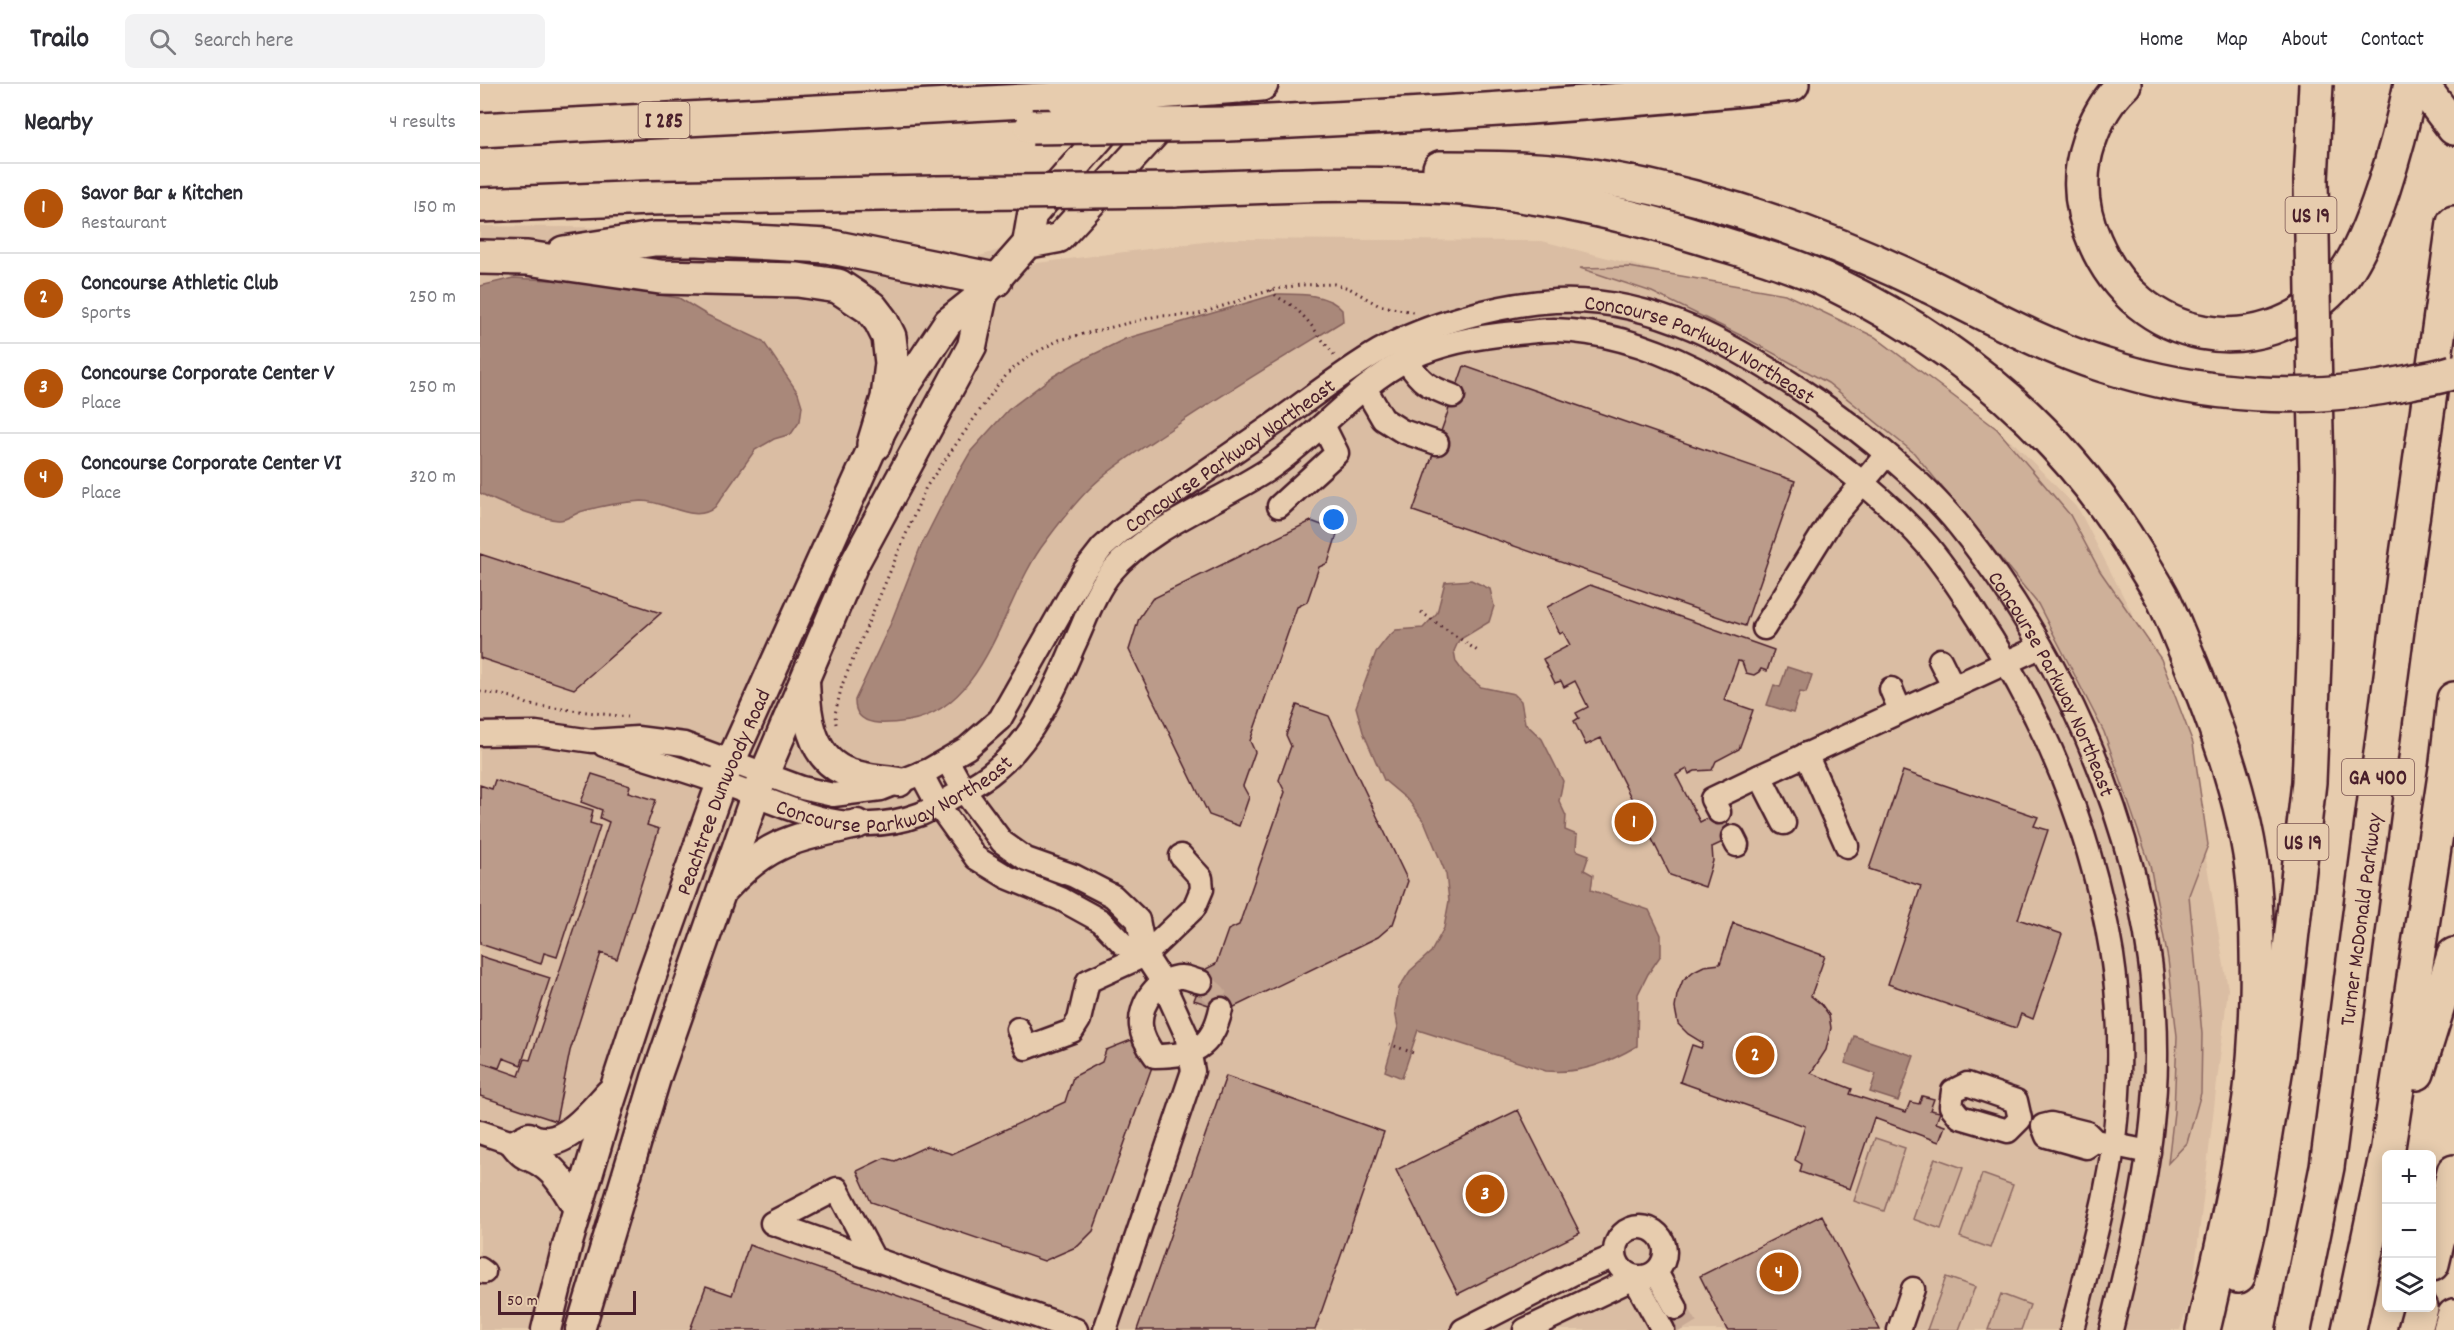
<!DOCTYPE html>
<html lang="en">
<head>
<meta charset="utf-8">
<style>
  :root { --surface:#fff; --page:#f2f2f3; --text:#2b2b33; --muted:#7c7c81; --line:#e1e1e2; --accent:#b45309 }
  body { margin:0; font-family:Dekko,sans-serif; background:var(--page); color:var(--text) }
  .controls { position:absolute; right:18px; bottom:18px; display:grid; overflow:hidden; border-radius:9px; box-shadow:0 3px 15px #0003 }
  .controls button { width:54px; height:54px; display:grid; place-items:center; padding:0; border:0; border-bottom:2px solid var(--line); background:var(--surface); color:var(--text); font:30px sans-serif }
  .scale { position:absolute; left:18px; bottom:15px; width:138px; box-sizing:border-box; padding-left:6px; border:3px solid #4a1f2b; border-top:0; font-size:16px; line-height:21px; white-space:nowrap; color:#4a1f2b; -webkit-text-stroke:4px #e7ccae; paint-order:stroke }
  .you { position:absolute; left:854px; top:436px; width:21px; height:21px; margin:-15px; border:4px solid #fff; border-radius:50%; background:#1a73e8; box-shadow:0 0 0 9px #1a73e833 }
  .badge { display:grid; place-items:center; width:39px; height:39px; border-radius:50%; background:var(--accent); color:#fff; font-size:20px; font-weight:700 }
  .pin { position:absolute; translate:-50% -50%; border:3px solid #fff; box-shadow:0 2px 6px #0006 }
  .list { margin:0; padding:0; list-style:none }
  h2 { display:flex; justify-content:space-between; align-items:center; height:78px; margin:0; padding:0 24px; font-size:26px }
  h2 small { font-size:20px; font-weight:400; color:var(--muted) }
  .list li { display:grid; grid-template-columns:39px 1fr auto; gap:18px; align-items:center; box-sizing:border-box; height:90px; padding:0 24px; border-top:2px solid var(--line) }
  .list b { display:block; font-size:22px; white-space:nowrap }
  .list p { margin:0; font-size:20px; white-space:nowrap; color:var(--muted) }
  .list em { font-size:20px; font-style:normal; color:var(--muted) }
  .icon { flex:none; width:33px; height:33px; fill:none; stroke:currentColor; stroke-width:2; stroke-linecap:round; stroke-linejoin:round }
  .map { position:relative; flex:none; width:1974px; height:1246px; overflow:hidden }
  header { display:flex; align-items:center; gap:36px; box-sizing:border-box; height:84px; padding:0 30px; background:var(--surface); border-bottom:2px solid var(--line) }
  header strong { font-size:28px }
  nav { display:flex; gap:33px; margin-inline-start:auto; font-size:21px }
  .search { width:420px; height:54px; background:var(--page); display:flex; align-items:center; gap:15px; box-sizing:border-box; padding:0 21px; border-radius:9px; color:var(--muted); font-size:22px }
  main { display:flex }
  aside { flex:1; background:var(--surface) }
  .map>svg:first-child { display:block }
</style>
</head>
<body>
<header>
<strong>Trailo</strong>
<div class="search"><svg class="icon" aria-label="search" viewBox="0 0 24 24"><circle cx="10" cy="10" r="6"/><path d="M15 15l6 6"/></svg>Search here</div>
<nav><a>Home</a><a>Map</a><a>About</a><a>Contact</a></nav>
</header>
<main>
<aside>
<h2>Nearby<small>4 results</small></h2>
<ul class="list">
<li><span class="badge">1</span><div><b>Savor Bar &amp; Kitchen</b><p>Restaurant</p></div><em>150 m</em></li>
<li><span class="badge">2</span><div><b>Concourse Athletic Club</b><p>Sports</p></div><em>250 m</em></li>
<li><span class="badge">3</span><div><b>Concourse Corporate Center V</b><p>Place</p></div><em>250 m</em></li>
<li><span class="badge">4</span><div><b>Concourse Corporate Center VI</b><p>Place</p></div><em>320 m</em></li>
</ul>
</aside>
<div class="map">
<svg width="1974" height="1246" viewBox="0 0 1974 1246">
  <rect width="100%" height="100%" fill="#e7ccae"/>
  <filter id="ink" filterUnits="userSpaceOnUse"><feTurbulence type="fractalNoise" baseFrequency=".0167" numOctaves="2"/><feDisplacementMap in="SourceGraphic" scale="12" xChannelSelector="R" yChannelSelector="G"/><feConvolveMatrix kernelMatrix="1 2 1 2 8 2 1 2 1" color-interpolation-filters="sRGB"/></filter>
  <g filter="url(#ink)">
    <!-- built -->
    <path fill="#dabda3" d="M 0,142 L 158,144 L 475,180 L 525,164 L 549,180 L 748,155 L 1062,157 L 1237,202 L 1476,327 L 1535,360 L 1599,426 L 1700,623 L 1748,905 L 1712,1209 L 1700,1246 L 0,1246 Z"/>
    <!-- green -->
    <path fill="#ceb099" stroke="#8c6862" stroke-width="1.5" d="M 1149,183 L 1305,210 L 1395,253 L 1517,345 L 1590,431 L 1620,487 L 1681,575 L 1713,659 L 1728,761 L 1709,811 L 1722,950 L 1721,1009 L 1707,1059 L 1688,1079 L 1694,1028 L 1697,952 L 1688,875 L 1670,781 L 1624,648 L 1558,520 L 1434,369 L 1348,299 L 1262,252 L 1172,208 L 1100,184 Z
      M 1395,1054 L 1425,1064 L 1404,1127 L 1374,1117 Z
      M 1455,1074 L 1483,1084 L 1461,1145 L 1433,1135 Z
      M 1502,1090 L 1533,1101 L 1510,1164 L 1480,1153 Z
      M 1466,1193 L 1495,1203 L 1479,1246 L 1447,1246 Z
      M 1521,1210 L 1550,1221 L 1541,1246 L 1508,1246 Z"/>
    <!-- water -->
    <path fill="#a9887a" stroke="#835e5a" stroke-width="1.5" d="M 33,194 L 122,199 L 152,207 L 199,214 L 227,231 L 283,257 L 318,309 L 322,322 L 320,337 L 311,350 L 294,355 L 275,366 L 235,423 C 215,441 187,417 162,417 C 144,418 121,422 103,427 C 95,429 86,437 78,436 C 58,434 18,419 0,409 L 0,202 Z
      M 797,210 C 818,210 848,209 862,226 L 863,237 C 806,272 749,306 694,343 C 669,360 642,376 620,395 C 602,410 580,438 566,457 C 523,511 509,624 428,637 C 408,640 374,645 375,616 L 410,541 L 440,464 L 477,391 L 491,367 L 528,326 L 572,293 L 596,279 L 645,255 Z
      M 991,496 L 1010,505 L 1014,522 L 1009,538 L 979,556 L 974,567 L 976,578 L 984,589 L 1001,603 L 1034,610 L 1041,617 L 1045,639 L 1062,655 L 1083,697 L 1079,717 L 1086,732 L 1085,746 L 1097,751 L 1096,766 L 1109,771 L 1104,786 L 1113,791 L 1111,806 L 1169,826 L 1181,851 L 1181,871 L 1168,890 L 1158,910 L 1157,962 C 1128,979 1101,990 1066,987 L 938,946 L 922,994 L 905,987 L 918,943 L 915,927 L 919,904 L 930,887 L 951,868 L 964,844 L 969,817 L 966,790 L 945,739 L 929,717 L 904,696 L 883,648 L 876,623 L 896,568 L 907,554 L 916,546 L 943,544 L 957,529 L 965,498 Z
      M 1307,583 L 1332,591 L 1326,609 L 1320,608 L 1313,629 L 1287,621 L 1294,601 L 1300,603 Z
      M 1374,952 L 1434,972 L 1418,1017 L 1390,1008 L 1396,990 L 1365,979 Z"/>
    <!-- building -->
    <path fill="#bb9b8a" stroke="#4a1f2b" stroke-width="1.5" d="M 984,282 L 1315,397 L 1265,542 L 933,427 Z
      M 831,437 L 858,447 L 848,479 L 839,483 L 827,518 L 817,523 L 770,657 L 775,668 L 763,702 L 769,713 L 759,742 L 729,731 L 649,566 L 659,534 L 672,515 Z
      M 0,470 L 181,529 L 94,605 L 0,574 Z
      M 1110,501 L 1294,566 L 1287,587 L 1281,585 L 1279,588 L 1274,591 L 1266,589 L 1262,578 L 1258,577 L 1244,616 L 1273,626 L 1259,665 L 1236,677 L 1232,686 L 1215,687 L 1209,690 L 1207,685 L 1196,691 L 1220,738 L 1241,727 L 1254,753 L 1232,763 L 1233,777 L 1225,803 L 1190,791 L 1121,654 L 1106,661 L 1094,637 L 1099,634 L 1096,629 L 1108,623 L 1095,597 L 1084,603 L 1081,597 L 1075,599 L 1063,575 L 1090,561 L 1083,548 L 1080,550 L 1067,523 Z
      M 817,621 L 849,632 L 928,797 L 913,840 L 898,853 L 746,927 L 714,916 L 726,885 L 736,880 L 748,846 L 759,841 L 805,708 L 799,696 L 811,662 L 806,651 Z
      M 1423,687 L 1558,733 L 1554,742 L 1568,746 L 1538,835 L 1582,850 L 1553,935 L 1541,930 L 1536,944 L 1408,900 L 1441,802 L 1389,785 Z
      M 112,690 L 150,702 L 148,708 L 176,716 L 167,741 L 179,745 L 137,875 L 121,869 L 90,967 L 76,1037 L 0,1012 L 0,978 L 39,992 L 45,975 L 50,976 L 129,738 L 120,734 L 122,726 L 101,718 Z
      M 15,696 L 113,726 L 110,739 L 120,742 L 77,873 L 64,869 L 61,880 L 0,860 L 0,701 L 12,705 Z
      M 1253,839 L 1345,872 L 1331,912 L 1342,921 L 1349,931 L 1351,944 L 1346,966 L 1331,989 L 1372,1005 L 1370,1010 L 1426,1028 L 1430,1018 L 1439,1020 L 1442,1012 L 1454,1015 L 1450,1026 L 1460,1028 L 1456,1039 L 1465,1042 L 1459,1058 L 1394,1034 L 1370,1105 L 1320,1088 L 1322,1080 L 1315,1076 L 1325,1042 L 1200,998 L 1212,961 L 1221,964 L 1223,959 L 1208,950 L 1198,940 L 1195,924 L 1197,911 L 1203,896 L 1214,887 L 1224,882 L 1240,880 Z
      M 0,872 L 70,894 L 41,981 L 23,974 L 19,984 L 0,978 Z
      M 659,953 L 673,980 L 613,1147 L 598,1162 L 564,1177 L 391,1118 L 377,1087 L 404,1074 L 415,1077 L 447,1062 L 472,1070 L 585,1018 L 593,993 L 622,978 L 626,966 Z
      M 746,992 L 904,1048 L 835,1246 L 657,1246 Z
      M 1038,1026 L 1100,1149 L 978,1210 L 916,1086 Z
      M 1342,1131 L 1400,1246 L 1247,1246 L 1220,1192 Z
      M 269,1161 L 518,1246 L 210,1246 L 226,1202 L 252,1211 Z"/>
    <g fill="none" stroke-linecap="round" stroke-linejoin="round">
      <!-- minor-tunnel -->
      <path stroke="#c8a994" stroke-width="22" stroke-dasharray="22 11" stroke-linecap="butt" d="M 721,898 L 735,910 L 741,925
        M 1196,1224 L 1209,1246"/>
      <defs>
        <g id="minor">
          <path d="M 927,277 C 941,299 949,303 973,312"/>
          <path d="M 885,304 L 903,335 L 922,347 L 957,359"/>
          <path d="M 799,422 L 857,369 L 843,341"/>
          <path d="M 1284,544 L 1352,435 L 1406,371"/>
          <path d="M 1460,576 L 1473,602"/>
          <path d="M 1411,605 L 1420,626"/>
          <path id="s1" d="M 0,650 L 56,649 L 112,657 L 157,654 L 204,660 L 322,704 L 353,711 L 401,705 L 449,686 L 487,664 L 520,635 L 604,487 L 622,464 L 643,445 C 693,410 743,375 794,340 C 828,316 863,288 899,267 C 947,240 1020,220 1075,217 C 1173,212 1257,262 1336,316 C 1384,349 1443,397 1480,443 C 1597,589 1678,786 1676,975 C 1675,1068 1653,1156 1631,1246"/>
          <path id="s2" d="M 124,661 C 163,674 202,685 241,699 C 309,722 367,758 441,730 C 453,725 463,718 474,712 C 488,704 503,697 515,686 C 552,656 575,606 593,563 C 605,538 614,508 632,487 C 668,444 738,418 786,387 C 837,353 875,302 930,274 C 964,258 1000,252 1037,249 C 1049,248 1062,246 1074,246 C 1172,248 1263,307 1338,364 C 1377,393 1416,425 1448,462 C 1466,484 1482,508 1497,532 C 1566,635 1612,749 1632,871 C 1644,951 1641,1036 1624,1115 C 1614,1159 1603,1202 1592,1246"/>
          <path d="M 1326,670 L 1367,762"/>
          <path d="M 467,676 L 484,707 L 522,758 L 546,775 L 594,792 L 633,812 L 658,836 L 665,871 L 682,897 L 706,950 L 713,987 L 625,1246"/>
          <path d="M 441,689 L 458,721 L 496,774 L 527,793 L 581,815 L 621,837 L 643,860 L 665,871"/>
          <path d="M 1280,692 L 1560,563"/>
          <path d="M 1239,728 L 1232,715 L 1280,692 L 1304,739"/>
          <path d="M 1253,753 L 1257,761"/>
          <path d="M 721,898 C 715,897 708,893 702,893 C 678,892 659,920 661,942 C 662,953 668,963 675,972 C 713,972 732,965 741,925"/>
          <path d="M 538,945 L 546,964 L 592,947 L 599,936 L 608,897 L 665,871 L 714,824 L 722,805 L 721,794 L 701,772"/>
          <path d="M 1487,1000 L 1536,1017 L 1540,1035 L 1528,1047 L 1480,1033 L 1471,1022 L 1473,1007 Z"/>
          <path d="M 0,1048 L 35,1060"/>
          <path d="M 1615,1057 L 1606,1063 L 1567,1052 L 1563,1042 L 1571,1040 L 1607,1049 L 1615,1057 L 1669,1068"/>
          <circle cx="1160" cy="1168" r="25"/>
          <path d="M 394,1175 L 357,1105 L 292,1139 C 393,1175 495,1210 596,1246"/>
          <path d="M 0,1185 L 4,1188"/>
          <path d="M 1176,1188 L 1196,1224"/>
          <path d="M 983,1246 L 1094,1189 L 1135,1172"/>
          <path d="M 1045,1246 L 1154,1194 L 1183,1246"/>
          <path d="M 1419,1246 L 1433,1205"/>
        </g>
        <g id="major">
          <path d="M 547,160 L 579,154 L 693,29"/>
          <path d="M 325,597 C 326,629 330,672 364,687 C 381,695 401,695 419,698"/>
          <path d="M 245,804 C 289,756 316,754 377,740"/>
          <path d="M 98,1125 C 88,1108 79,1090 62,1079 C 49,1069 48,1077 35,1060 L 49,1053 C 53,1055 59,1057 63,1057 C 88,1060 115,1025 130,1009"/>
          <path id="s3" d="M 66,1246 L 87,1162 L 124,1037 L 166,908 L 241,699 L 394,360 L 425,303 L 468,238 L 503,210 L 547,160 L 552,131 L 641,29"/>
          <path d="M 100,1246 L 176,994 L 275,712 L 373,482 L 492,262 L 503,210"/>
        </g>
        <g id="highway">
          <path d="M 1644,0 C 1628,15 1616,36 1609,57 C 1597,92 1600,125 1615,158 C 1658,259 1779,283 1855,202 C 1892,163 1920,53 1931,0"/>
          <path d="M 1941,0 L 1974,44"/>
          <path d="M 758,2 L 781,0"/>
          <path d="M 746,40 C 935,32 1124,20 1312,0"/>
          <path d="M 0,46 L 583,15"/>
          <path d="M 960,84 C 1014,84 1071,84 1124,94 C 1237,114 1346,152 1449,202"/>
          <path d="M 694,106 C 785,102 877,97 969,103 C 1054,109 1138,128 1220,153 C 1264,167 1312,179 1354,200 C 1482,262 1587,352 1660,475 C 1668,489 1677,502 1684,516 C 1692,533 1699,551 1706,568 C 1738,644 1770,732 1775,814 C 1779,876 1778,952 1770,1013 C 1759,1091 1741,1169 1723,1246"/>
          <path d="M 0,121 L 170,114 L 456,109"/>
          <path d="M 84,169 L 174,155 L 217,155 L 347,162 L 515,196"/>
          <path d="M 0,173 L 47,174 L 180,193 L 318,196 L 358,202 L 391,224 L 401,237 L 409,253 L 412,279 L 408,314 L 394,360"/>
          <path d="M 1937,989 L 1974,871"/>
          <path d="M 1907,1070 L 1967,678 L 1974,615"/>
          <path d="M 1952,1180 L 1974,1088"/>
          <path d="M 1758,1192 L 1770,1141 L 1798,971 L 1829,698 L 1835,553 L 1837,389 L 1834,263"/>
          <path id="s4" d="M 1814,1246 L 1847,1083 L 1924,492 L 1974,139"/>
          <path d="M 1869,1246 L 1906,1072"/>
          <path d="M 1935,1246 L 1941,1224"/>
          <path d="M 1970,1246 L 1974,1232"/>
        </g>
      </defs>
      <!-- minor casing -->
      <use href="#minor" stroke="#4a1f2b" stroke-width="27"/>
      <!-- major casing -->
      <use href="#major" stroke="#4a1f2b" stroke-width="33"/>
      <!-- highway casing -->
      <use href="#highway" stroke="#4a1f2b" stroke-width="38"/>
      <!-- path -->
      <path stroke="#4a1f2b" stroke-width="3" stroke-dasharray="1.5 4.5" stroke-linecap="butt" d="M 791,206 C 797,215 807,217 815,224 C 832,239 841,256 856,273
        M 941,528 L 999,568
        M 0,607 L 32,613 L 50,621 L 148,633
        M 356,640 L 355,630 L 362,601 L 446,403 L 517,302 L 530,287 L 551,271 L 579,256 L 677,232 L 716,231 L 791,206 L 820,201 L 854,200 L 869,204 L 898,221 L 933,228
        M 909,960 L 936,970"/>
      <!-- minor -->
      <use href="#minor" stroke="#e7ccae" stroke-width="22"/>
      <!-- major -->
      <use href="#major" stroke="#e7ccae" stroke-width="28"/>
      <!-- highway -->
      <use href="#highway" stroke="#e7ccae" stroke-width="33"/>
      <defs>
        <path id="highway-bridge" d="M 583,15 L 758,2
          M 552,43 L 746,40
          M 456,109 L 694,106
          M 1449,202 C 1506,230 1563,262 1623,281 C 1722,313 1828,320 1930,298 C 1944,295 1960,293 1974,288
          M 1834,263 L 1831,96 L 1836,0"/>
      </defs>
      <!-- highway-bridge casing -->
      <use href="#highway-bridge" stroke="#4a1f2b" stroke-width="38" stroke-linecap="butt"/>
      <!-- highway-bridge -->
      <use href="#highway-bridge" stroke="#e7ccae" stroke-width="33"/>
    </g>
  </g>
  <g text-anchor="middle" stroke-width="6" stroke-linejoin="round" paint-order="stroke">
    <!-- shield labels -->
    <g fill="#e7ccae" stroke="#795352" stroke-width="1.5">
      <rect x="158.5" y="18" width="51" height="36" rx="4.5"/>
      <rect x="1805.5" y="113" width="51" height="36" rx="4.5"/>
      <rect x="1862" y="675" width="72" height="36" rx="4.5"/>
      <rect x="1797.5" y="740" width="51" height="36" rx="4.5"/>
    </g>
    <g font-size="21" font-weight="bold" fill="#4a1f2b">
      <text x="184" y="43">I 285</text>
      <text x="1831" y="138">US 19</text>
      <text x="1898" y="700">GA 400</text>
      <text x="1823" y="765">US 19</text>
    </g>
    <!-- street labels -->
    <g font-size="22" fill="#4a1f2b" stroke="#e7ccae">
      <text dy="8" stroke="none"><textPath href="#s1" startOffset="1430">Concourse Parkway Northeast</textPath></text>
      <text dy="8" stroke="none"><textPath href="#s1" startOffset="908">Concourse Parkway Northeast</textPath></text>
      <text dy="8" stroke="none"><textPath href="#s1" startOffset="1934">Concourse Parkway Northeast</textPath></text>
      <text dy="8" stroke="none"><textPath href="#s2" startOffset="309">Concourse Parkway Northeast</textPath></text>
      <text dy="8" stroke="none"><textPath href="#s3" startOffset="567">Peachtree Dunwoody Road</textPath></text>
      <text dy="8" stroke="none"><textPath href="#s4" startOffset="416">Turner McDonald Parkway</textPath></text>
    </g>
  </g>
</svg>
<div class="controls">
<button>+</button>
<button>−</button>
<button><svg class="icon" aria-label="layers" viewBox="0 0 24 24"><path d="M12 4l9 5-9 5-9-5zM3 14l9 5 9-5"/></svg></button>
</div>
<div class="scale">50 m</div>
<div class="you"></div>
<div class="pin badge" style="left:1154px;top:738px">1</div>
<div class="pin badge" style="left:1275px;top:971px">2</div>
<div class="pin badge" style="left:1005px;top:1110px">3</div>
<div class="pin badge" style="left:1299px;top:1188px">4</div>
</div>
</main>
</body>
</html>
